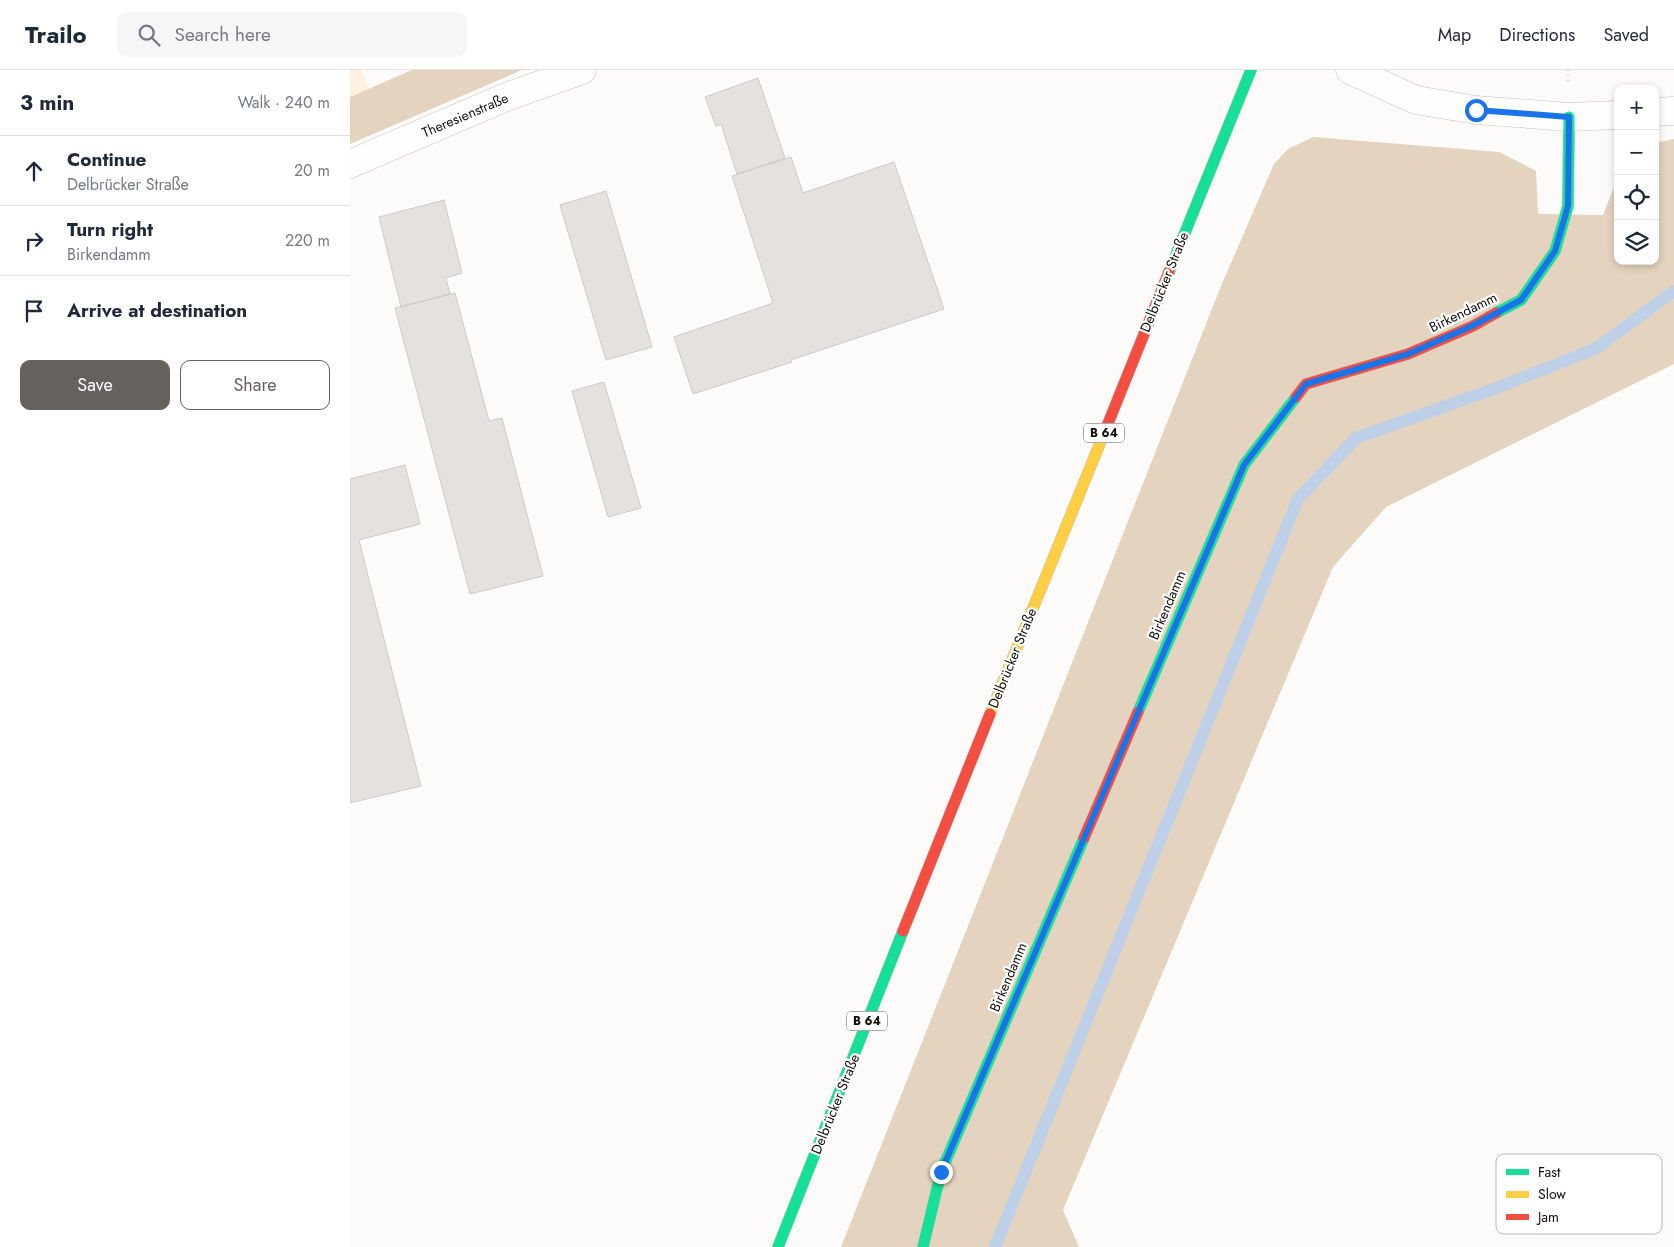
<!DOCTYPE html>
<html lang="en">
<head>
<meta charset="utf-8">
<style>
  :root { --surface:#fff; --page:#f6f6f7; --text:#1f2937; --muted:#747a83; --line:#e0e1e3; --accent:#65615d }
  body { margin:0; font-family:Jost,sans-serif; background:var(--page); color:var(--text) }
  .controls { position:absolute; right:15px; top:15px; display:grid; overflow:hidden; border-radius:10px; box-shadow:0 2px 8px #0003 }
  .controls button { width:45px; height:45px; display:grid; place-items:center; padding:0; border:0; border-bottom:1px solid var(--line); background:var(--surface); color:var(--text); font:25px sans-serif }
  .stop { position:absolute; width:15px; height:15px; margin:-11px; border:4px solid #1a73e8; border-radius:50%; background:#fff }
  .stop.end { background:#1a73e8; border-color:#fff; box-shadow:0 1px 5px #0008 }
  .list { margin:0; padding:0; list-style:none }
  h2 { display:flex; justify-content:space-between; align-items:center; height:65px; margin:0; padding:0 20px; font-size:21px }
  h2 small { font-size:16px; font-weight:400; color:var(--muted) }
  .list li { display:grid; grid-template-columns:32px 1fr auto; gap:15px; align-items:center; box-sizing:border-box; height:70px; padding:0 20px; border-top:1px solid var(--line) }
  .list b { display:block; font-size:19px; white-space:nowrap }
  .list p { margin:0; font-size:16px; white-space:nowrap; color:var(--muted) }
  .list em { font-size:16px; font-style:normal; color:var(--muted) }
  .actions { display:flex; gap:10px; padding:15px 20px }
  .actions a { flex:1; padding:11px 0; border:1px solid var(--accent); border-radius:10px; text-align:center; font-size:18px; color:var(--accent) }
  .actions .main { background:var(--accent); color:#fff }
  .icon { flex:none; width:28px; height:28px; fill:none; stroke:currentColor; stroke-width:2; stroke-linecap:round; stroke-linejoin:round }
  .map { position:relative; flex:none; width:1324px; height:1177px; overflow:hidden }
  header { display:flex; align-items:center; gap:30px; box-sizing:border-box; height:70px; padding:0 25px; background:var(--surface); border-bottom:1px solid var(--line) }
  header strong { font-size:24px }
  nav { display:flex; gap:28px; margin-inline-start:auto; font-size:18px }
  .search { width:350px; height:45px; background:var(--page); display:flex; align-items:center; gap:12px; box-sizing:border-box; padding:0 18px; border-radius:10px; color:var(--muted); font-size:19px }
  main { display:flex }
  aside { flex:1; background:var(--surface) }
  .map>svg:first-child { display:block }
</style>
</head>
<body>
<header>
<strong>Trailo</strong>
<div class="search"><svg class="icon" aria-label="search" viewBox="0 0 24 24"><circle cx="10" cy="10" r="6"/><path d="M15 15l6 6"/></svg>Search here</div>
<nav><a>Map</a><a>Directions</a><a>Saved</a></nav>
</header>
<main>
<aside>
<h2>3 min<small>Walk · 240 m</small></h2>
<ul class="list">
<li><svg class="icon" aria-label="ahead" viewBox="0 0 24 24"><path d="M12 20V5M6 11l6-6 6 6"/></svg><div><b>Continue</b><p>Delbrücker Straße</p></div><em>20 m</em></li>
<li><svg class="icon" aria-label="right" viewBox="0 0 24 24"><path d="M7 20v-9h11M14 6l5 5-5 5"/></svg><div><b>Turn right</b><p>Birkendamm</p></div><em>220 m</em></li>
<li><svg class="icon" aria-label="arrive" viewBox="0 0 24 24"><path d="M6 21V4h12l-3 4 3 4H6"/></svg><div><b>Arrive at destination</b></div></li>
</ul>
<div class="actions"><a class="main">Save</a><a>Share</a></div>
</aside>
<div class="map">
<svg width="1324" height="1177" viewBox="0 0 1324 1177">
  <rect width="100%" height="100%" fill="#fdfbf9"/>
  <!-- green -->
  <path fill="#fef1e0" d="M 0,0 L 11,0 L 19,19 L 0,27 Z"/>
  <!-- forest -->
  <path fill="#e4d3be" d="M 62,0 L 172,0 L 0,74 L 0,27 Z
    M 963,67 L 1149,82 L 1186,101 L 1188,144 L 1253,145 L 1268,107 L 1268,191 L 1305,191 L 1305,73 L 1324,69 L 1324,294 L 1036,437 L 983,497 L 713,1140 L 729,1177 L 491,1177 L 871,216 L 924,94 L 938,79 Z"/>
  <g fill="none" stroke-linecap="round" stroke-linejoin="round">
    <!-- stream -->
    <path stroke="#bdd0e8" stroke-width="12" d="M 645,1177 L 948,429 L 1006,368 L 1149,317 L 1245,279 L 1324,221"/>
  </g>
  <!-- building -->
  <path fill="#e5e2dd" stroke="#cecbc7" d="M 408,8 L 435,88 L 387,104 L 371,54 L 366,56 L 355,27 Z
    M 441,87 L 453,123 L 544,92 L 594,239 L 441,290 L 442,292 L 343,324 L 324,267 L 423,233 L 382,106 Z
    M 256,121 L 302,277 L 256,290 L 210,135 Z
    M 94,130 L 112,203 L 96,208 L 100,224 L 51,237 L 29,147 Z
    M 105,223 L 139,351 L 152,348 L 193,506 L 120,524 L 45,238 Z
    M 254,312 L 291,438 L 258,447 L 222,321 Z
    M 55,395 L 70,454 L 9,470 L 71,716 L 0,733 L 0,409 Z"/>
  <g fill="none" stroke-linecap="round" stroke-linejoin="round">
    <defs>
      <path id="street" d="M 1000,0 L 1066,30 L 1126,40 L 1219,47 L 1268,45
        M 1305,42 L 1324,41
        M 0,94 L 156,27 L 232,0"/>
      <path id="fast" d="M 819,202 L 901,0
        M 1146,243 L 1171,230 L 1205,181 L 1218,136 L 1219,47
        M 788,642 L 894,395 L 946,327
        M 428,1177 L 553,861
        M 573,1177 L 591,1102 L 734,768"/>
      <path id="slow" d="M 640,644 L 757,356"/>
      <path id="jam" d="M 946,327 L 956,314 L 1058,284 L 1123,256 L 1146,243
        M 757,356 L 819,202
        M 734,768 L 788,642
        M 553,861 L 640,644"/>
    </defs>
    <!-- street casing -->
    <use href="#street" stroke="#c4c0bc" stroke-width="29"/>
    <!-- fast casing -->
    <use href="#fast" stroke="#c4c0bc" stroke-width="12"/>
    <!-- slow casing -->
    <use href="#slow" stroke="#c4c0bc" stroke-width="12"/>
    <!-- jam casing -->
    <use href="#jam" stroke="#c4c0bc" stroke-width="12"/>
    <!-- path -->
    <path stroke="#d9d9d8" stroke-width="3" stroke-dasharray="1 4" stroke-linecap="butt" d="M 1218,0 L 1218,12"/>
    <!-- street -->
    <use href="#street" stroke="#fffefe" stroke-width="28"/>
    <!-- fast -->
    <use href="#fast" stroke="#16e098" stroke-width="11"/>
    <!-- slow -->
    <use href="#slow" stroke="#ffcf43" stroke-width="11"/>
    <!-- jam -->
    <use href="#jam" stroke="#f24e42" stroke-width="11"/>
  </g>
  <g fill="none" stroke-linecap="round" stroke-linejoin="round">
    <!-- route -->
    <path stroke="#1a73e8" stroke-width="6" d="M 591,1102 L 894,395 L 956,314 L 1058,284 L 1122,256 L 1171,230 L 1205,181 L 1218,136 L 1219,47 L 1126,40"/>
  </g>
  <g text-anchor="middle" stroke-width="4.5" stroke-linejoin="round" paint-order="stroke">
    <!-- shield labels -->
    <g fill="#fff" stroke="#5a5653" stroke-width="1">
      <rect x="734" y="353.5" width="40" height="19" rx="4"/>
      <rect x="497" y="941.5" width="40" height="19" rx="4"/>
    </g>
    <g font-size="12" font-weight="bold" fill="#130e09">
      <text x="754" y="367">B 64</text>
      <text x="517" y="955">B 64</text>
    </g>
    <!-- street labels -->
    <g font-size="14" fill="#130e09" stroke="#fff">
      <text transform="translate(115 45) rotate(-23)" y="5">Theresienstraße</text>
      <text transform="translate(814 212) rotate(-68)" y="5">Delbrücker Straße</text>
      <text transform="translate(1113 242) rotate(-26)" y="5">Birkendamm</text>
      <text transform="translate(817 535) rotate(-67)" y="5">Birkendamm</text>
      <text transform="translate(662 588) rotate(-68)" y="5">Delbrücker Straße</text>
      <text transform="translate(658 907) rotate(-67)" y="5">Birkendamm</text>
      <text transform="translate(485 1034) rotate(-68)" y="5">Delbrücker Straße</text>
    </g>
  </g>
  <!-- legend -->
  <rect x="1146" y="1084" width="166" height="80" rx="8" fill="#fff" stroke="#b8b7b5" stroke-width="1"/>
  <rect x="1156" y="1099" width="23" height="6" fill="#16e098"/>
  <rect x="1156" y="1121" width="23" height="7" fill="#ffcf43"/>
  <rect x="1156" y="1144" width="23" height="6" fill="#f24e42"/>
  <g font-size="14" fill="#130e09">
    <text x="1188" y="1107">Fast</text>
    <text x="1188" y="1129">Slow</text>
    <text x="1188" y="1152">Jam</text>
  </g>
</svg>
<div class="controls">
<button>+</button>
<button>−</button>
<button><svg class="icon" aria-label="locate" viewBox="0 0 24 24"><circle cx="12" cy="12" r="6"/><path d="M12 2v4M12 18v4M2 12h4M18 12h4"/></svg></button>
<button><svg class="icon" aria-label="layers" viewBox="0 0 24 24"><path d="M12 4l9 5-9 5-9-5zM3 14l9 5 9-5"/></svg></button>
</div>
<div class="stop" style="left:1126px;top:40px"></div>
<div class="stop end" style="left:591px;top:1102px"></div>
</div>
</main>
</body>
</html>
